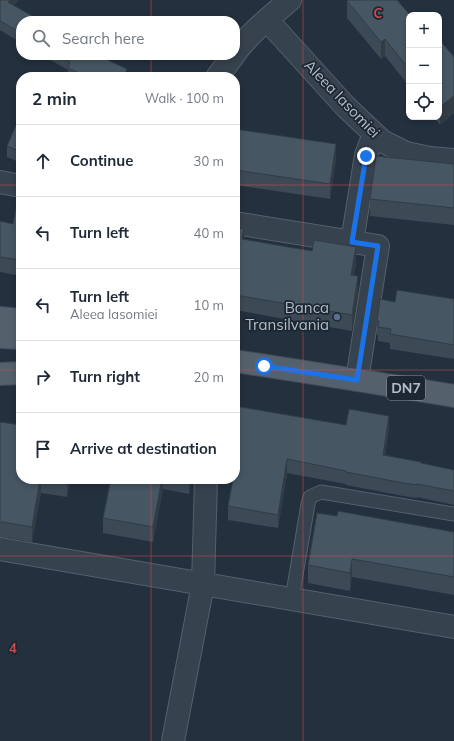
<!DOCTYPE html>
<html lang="en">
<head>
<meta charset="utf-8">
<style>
  :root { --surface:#fff; --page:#f6f6f7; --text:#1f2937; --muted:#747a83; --line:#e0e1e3 }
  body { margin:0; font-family:Mulish,sans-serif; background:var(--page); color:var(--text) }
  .controls { position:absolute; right:12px; top:12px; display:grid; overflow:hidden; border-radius:8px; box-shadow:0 2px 6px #0003 }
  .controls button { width:36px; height:36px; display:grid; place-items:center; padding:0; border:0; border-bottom:1px solid var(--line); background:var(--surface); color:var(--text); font:20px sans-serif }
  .stop { position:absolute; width:12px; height:12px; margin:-9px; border:3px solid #1a73e8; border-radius:50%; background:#fff }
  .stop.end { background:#1a73e8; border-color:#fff; box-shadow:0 1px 4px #0008 }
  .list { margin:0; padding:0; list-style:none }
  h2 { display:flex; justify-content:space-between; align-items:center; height:52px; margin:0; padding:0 16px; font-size:17px }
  h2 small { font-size:13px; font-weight:400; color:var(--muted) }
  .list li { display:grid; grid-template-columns:26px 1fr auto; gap:12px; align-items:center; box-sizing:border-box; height:72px; padding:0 16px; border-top:1px solid var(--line) }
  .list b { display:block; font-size:15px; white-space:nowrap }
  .list p { margin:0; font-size:13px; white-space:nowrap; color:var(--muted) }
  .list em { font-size:13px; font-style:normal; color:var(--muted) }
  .icon { flex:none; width:22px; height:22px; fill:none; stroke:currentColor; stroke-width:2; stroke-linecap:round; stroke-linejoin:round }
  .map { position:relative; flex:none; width:454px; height:741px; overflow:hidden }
  .search { position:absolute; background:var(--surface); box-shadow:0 2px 6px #0003; left:16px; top:16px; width:224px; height:44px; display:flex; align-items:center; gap:10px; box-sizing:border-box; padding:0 14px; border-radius:16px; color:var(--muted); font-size:15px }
  .panel { position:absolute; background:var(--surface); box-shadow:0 2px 6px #0003; left:16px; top:72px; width:224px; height:412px; border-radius:16px }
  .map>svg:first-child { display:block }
</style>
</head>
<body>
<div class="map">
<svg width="454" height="741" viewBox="0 0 454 741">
  <rect width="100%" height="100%" fill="#23303d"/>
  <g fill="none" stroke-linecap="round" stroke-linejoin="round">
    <defs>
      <path id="service" d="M 292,599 L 308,504 L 310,497 L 321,492 L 454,514"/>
      <path id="minor" d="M 267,20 L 346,107 L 382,141 L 406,153 L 430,158 L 454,160
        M 235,53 C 250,33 271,16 290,0
        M 217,77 L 234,55
        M 0,182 L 21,186
        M 235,223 L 378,246 L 357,380
        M 352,242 L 366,155 L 374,134
        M 0,549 L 454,627
        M 173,741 L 203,584 L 206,479"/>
      <path id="primary" d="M 0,318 L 21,320
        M 0,337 L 21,338
        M 235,361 L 357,380 L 454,396
        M 0,374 L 21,373"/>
    </defs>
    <!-- service casing -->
    <use href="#service" stroke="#55606b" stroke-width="15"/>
    <!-- minor casing -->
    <use href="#minor" stroke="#55606b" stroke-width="24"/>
    <!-- primary casing -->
    <use href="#primary" stroke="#404b56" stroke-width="24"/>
    <!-- service -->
    <use href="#service" stroke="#36424d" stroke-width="13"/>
    <!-- minor -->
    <use href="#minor" stroke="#36424d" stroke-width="22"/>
    <!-- primary -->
    <use href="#primary" stroke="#54616d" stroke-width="22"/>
  </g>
  <!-- wall -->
  <path fill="#3c4a55" d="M 0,0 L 19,0 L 14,5 L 21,21 L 21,43 L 0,30 Z
    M 347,1 L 409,15 L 409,86 L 385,56 L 381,59 L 347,18 Z
    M 439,39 L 454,57 L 454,113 L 440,125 L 434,117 L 439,117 Z
    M 42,55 L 97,55 L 133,77 L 68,77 L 68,70 Z
    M 21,114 L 21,163 L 7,157 L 7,146 Z
    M 235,129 L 336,159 L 330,199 L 235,185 Z
    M 454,164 L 454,225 L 370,216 L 370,199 Z
    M 21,190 L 21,276 L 0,272 L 0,221 L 13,224 Z
    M 235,227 L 244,239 L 356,263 L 354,276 L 358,292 L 352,331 L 235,310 Z
    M 454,299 L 454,359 L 390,349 L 390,343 L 378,341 L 378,335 L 377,335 L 377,321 L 395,302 Z
    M 235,406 L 346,425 L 389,429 L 385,455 L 454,470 L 454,505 L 417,497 L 417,498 L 403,496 L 346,485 L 346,484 L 287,473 L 278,528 L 228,520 L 228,506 L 235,479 Z
    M 0,422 L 21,479 L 71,479 L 67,497 L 41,493 L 32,542 L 2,537 L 0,537 Z
    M 107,479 L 192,479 L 189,494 L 163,489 L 153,542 L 103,533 L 103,518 L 110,480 Z
    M 337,516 L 454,532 L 454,595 L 352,577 L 350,591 L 308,583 L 308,565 Z"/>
  <!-- shaded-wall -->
  <path fill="#313c45" d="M 10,0 L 19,0 L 8,11 L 8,2 Z
    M 385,39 L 385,56 L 381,59 L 381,42 Z
    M 454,96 L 454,113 L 440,125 L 440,107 Z
    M 336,144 L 336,159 L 330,199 L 330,184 Z
    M 244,229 L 244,244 L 242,239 Z
    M 356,247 L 356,263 L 351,291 L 351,275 Z
    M 358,276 L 358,292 L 352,331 L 352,315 Z
    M 389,416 L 389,429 L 383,468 L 383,455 Z
    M 287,459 L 287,473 L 278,528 L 278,515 Z
    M 41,479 L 41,493 L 32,542 L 32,527 Z
    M 68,479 L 71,479 L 67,497 L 67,482 Z
    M 162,479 L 163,479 L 163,489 L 153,542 L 153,527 Z
    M 189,479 L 192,479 L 189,494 Z
    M 352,559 L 352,577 L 350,591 L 350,573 Z"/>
  <!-- building -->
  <path fill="#465663" stroke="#313c45" d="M 0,0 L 10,0 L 8,2 L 41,21 L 21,21 L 21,33 L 0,21 Z
    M 348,0 L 397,0 L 410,15 L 409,15 L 409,69 L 385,39 L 381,42 L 347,1 Z
    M 439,39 L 454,57 L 454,96 L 440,107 L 439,106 Z
    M 58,55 L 97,55 L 127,69 L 125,73 L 133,77 L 87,77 L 68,68 L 70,62 Z
    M 21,114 L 21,152 L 7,146 Z
    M 235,129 L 336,144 L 330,184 L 235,170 Z
    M 376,156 L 454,164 L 454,208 L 370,199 Z
    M 19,190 L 21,190 L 21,260 L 0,257 L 0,221 L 13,224 Z
    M 235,227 L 244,229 L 242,239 L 312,251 L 314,240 L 356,247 L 351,275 L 358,276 L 352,315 L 235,295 Z
    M 397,290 L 454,299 L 454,345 L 390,334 L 391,329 L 378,327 L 379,321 L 377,321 L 380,299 L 395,302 Z
    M 235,406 L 346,425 L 349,409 L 389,416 L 383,455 L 421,462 L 421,463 L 454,470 L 454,491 L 417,484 L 417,485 L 403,483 L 346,472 L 346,471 L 287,459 L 278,515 L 228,506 L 233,479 L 235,479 L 235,465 L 237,452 L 235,452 Z
    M 0,422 L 21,425 L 21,479 L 40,479 L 32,527 L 2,522 L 0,522 Z
    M 48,479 L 68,479 L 67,482 Z
    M 111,479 L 162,479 L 153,527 L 103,518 Z
    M 338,511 L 454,532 L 454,577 L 352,559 L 350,573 L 308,565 L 317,513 L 337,516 Z"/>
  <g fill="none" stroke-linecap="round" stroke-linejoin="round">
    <!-- route -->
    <path stroke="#1a73e8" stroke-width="5" d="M 264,366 L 357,380 L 378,246 L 352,242 L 366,156"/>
  </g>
  <!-- grid -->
  <path fill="none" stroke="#cd4d50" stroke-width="1" stroke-opacity="0.55" d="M 151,0 L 151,21M 303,0 L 303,741M 151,55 L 151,77M 0,185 L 21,185M 235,185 L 454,185M 0,370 L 21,370M 235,370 L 454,370M 151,479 L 151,741M 0,556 L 454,556"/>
  <!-- markers -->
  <circle fill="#5c6f8a" stroke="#1c2732" stroke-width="1.5" cx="337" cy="317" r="4"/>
  <g text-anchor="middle" stroke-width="3.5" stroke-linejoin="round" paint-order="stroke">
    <!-- shield labels -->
    <rect fill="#1c2732" stroke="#85909b" stroke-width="1" x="387" y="376" width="38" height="24" rx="3"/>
    <g font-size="14" font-weight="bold" fill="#b2bdc8">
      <text x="406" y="393">DN7</text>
    </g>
    <!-- street labels -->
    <g font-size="15" fill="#b2bdc8" stroke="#1c2732">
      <text transform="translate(342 99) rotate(46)" y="5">Aleea Iasomiei</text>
    </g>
    <!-- poi labels -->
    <g font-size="15" fill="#b2bdc8" stroke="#1c2732" text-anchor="end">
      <text x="329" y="313">Banca<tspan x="329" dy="17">Transilvania</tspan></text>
    </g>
  </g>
  <g font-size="13" text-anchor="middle" font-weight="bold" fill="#cd4d50" stroke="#1c2732" stroke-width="3.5" stroke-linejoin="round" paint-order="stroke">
    <text x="378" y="18">C</text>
    <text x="13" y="653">4</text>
  </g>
</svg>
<div class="controls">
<button>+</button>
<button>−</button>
<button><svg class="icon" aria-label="locate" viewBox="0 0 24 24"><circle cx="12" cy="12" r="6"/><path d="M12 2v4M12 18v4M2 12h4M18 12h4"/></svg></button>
</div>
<div class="stop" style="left:264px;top:366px"></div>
<div class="stop end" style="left:366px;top:156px"></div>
<div class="search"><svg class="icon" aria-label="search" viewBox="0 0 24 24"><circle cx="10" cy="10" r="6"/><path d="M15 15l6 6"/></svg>Search here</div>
<section class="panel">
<h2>2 min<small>Walk · 100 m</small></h2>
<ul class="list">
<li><svg class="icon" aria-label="ahead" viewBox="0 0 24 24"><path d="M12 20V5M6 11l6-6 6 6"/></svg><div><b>Continue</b></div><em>30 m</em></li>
<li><svg class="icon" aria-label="left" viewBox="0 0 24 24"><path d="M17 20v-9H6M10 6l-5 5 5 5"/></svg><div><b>Turn left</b></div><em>40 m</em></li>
<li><svg class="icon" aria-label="left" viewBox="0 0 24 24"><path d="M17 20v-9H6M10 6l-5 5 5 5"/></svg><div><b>Turn left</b><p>Aleea Iasomiei</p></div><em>10 m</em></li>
<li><svg class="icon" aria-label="right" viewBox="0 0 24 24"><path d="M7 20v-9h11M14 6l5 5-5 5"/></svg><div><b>Turn right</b></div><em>20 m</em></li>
<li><svg class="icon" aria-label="arrive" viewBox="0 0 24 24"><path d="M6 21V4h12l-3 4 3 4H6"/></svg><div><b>Arrive at destination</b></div></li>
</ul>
</section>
</div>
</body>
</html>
